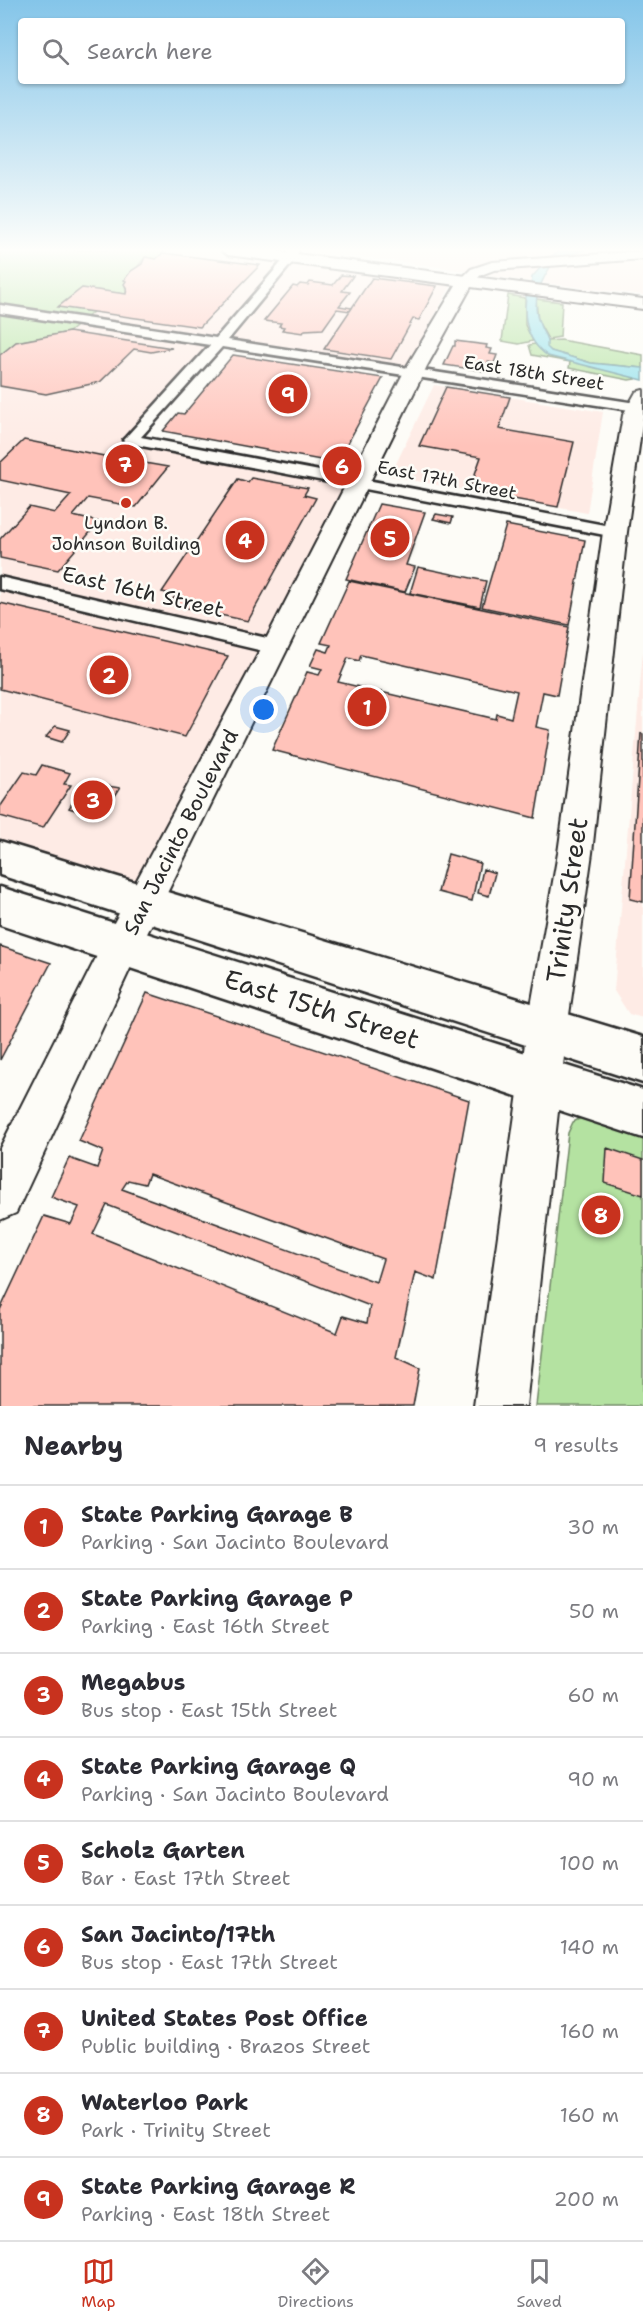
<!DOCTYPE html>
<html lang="en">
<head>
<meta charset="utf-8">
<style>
  :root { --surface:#fff; --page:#f2f2f3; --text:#2b2b33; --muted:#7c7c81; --line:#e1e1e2; --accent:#c8321e }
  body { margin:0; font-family:"Shantell Sans",sans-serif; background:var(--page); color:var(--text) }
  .you { position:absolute; left:264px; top:710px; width:21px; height:21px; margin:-15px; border:4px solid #fff; border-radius:50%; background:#1a73e8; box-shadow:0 0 0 9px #1a73e833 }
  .badge { display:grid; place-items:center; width:39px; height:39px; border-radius:50%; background:var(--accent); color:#fff; font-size:20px; font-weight:700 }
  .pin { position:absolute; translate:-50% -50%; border:3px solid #fff; box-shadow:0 2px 6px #0006 }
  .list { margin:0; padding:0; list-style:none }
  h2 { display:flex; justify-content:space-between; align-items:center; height:78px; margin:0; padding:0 24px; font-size:26px }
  h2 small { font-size:20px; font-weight:400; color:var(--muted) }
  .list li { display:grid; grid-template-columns:39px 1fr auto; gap:18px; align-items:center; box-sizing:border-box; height:84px; padding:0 24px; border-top:2px solid var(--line) }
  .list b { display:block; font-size:22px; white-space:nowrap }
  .list p { margin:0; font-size:20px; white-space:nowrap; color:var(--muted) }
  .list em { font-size:20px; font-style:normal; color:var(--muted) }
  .icon { flex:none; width:33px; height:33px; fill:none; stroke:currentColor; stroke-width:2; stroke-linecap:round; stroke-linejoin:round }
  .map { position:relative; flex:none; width:643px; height:1406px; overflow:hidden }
  .search { position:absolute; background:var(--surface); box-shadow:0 2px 4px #0004; left:18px; right:18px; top:18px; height:66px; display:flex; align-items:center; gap:15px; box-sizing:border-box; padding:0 21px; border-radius:6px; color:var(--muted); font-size:22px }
  .sheet { height:834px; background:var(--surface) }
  nav { display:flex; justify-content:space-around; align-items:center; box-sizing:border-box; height:84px; border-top:2px solid var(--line); background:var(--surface); font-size:16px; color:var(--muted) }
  nav a { display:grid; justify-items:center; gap:3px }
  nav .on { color:var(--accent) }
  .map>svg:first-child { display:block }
</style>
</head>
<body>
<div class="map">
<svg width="643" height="1406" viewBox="0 0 643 1406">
  <rect width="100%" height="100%" fill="#fdfcf7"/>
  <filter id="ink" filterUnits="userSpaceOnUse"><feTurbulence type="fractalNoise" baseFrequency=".0167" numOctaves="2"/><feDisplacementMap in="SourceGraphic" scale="12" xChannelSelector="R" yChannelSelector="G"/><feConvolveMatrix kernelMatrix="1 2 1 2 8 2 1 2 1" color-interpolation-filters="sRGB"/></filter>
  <g filter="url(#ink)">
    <!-- built -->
    <path fill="#feebe5" d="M 85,250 L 201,250 L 285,260 L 120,442 L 348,484 L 137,887 L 0,845 L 0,313 Z
      M 307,250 L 643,250 L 643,295 L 495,277 L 447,268 Z
      M 295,263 L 452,284 L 406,368 L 227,341 Z
      M 434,385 L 603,412 L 587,513 L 390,476 Z
      M 643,651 L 643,1018 L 629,1014 L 614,991 Z"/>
    <!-- green -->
    <path fill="#b4e2a1" stroke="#708666" stroke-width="1.5" d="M 0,250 L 166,250 L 156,259 L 145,257 L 125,283 L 126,294 L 82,288 L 59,306 L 93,312 L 69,332 L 16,342 L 0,355 Z
      M 508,295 L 525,298 L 525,325 L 533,341 L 519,344 L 502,341 Z
      M 536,299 L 562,302 L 560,337 L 548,339 L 538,321 Z
      M 561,340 L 643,355 L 643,368 L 591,363 L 551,351 L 546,347 L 547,341 Z
      M 535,344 L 548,356 L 630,375 L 635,379 L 629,380 L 569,368 L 570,362 L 532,355 L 529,345 Z
      M 581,1118 L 643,1137 L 643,1406 L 536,1406 L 568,1133 L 573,1122 Z"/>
    <!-- water -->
    <path fill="#8fdfea" stroke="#67979e" stroke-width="1.5" d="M 585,250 L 556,258 C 543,277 529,300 540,325 C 543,334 548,336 547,347 L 551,351 L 591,363 L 643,368 L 643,380 L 548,356 C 524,340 522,311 528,287 L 531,285 L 532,277 L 551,256 L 560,251 Z"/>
    <!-- building -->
    <path fill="#ffc3ba" stroke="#2b2b2b" stroke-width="1.5" fill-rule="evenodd" d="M 163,253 L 260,265 L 200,327 L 58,307 L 82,288 L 126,294 L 127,289 L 124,284 L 126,281 L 124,280 L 131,271 L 142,264 L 145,257 L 156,259 Z
      M 341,275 L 353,276 L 342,291 L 350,292 L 339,306 L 352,308 L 350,311 L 337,309 L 323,329 L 305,330 L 303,333 L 282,330 L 284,327 L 279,326 L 281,323 L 264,321 L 293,286 L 297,287 L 300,284 L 308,285 L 310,282 L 333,285 Z
      M 372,278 L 437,286 L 419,320 L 413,319 L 391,359 L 324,349 Z
      M 69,332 L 166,347 L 172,348 L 151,352 L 134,349 L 100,382 L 46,394 L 0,386 L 0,355 L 16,342 Z
      M 455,341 L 487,345 L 486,348 L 492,349 L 490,354 L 497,355 L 494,363 L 488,362 L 484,371 L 444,365 L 453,346 L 455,346 Z
      M 233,355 L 383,378 L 337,463 L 163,431 L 178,413 L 184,414 Z
      M 446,387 L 510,397 L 499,429 L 574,442 L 558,507 L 469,491 L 481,457 L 419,446 Z
      M 24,440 L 104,456 L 168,467 L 136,507 L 88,498 L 73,516 L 99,522 L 58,570 L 0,558 L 0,539 L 29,507 L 55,513 L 71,495 L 0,480 L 0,463 Z
      M 251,478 L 308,488 L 304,495 L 316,498 L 248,621 L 169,604 L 176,595 L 162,592 L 238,479 L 248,482 Z
      M 379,504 L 425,512 L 406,565 L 415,567 L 405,592 L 346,579 Z
      M 436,514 L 453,517 L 451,523 L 433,519 Z
      M 506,525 L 585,540 L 569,625 L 482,607 Z
      M 418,567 L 486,581 L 480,607 L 410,593 Z
      M 349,581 L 569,627 L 557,695 L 543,692 L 536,727 L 550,730 L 535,818 L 272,750 L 307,672 L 319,675 L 322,669 L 310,666 L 318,649 L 328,652 L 331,645 L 321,643 ZM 361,655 L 517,691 L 511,718 L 497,714 L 496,719 L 338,682 L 348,658 L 359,661 Z
      M 0,603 L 228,656 L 185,737 L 0,689 Z
      M 55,726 L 70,730 L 62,742 L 46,737 Z
      M 641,733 L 643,734 L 643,902 L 630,899 Z
      M 42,765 L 70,773 L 64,784 L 71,785 L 43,828 L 0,816 L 0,807 L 24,772 L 36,775 Z
      M 95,784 L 120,788 L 108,807 L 90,815 L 69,808 L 78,794 Z
      M 448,854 L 480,863 L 472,901 L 438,892 Z
      M 483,869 L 495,873 L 489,896 L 478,893 Z
      M 0,946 L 51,963 L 0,1060 Z
      M 147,993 L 469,1100 L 436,1280 L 415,1272 L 396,1357 L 420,1368 L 413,1406 L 0,1406 L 0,1310 L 44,1216 L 71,1224 L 79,1207 L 51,1197 L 69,1158 L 97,1168 L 103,1151 L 79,1141 ZM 149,1174 L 383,1259 L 376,1282 L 122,1189 L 128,1180 L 145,1184 ZM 107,1205 L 370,1306 L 367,1323 L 343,1316 L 337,1333 L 93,1234 Z
      M 607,1148 L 643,1160 L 643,1195 L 605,1183 Z"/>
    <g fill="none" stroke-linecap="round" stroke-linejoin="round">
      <defs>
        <path id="minor" d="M 289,250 L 299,250 L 296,258 L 228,340 L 636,403 L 643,407 L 636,411 L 222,347 L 141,437 L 615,527 L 621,528 L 624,532 L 621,536 L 615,537 L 126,443 L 123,440 L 126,437 L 210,345 L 0,313 L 0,305 L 216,338 L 286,257 Z
          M 0,577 L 276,640 L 283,642 L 286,647 L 283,652 L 276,654 L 0,589 Z"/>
        <path id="tertiary" d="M 643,251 L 643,259 L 494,270 L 481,275 L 471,284 L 461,284 L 459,281 L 471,269 L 492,262 Z"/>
        <path id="secondary" d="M 221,250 L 266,250 L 643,299 L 643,309 L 471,287 L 427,366 L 135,958 L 16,1213 L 0,1220 L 0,1148 L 109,932 L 262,647 L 407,366 L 456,285 L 228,255 Z
          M 643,390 L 643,417 L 627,532 L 592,853 L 567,1029 L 526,1406 L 474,1406 L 527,1029 L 558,853 L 603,532 L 623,415 L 636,392 Z"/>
        <path id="primary" d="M 0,841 L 643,1037 L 643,1083 L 0,875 Z
          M 0,887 L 643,1090 L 643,1138 L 0,925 Z"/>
      </defs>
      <!-- minor casing -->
      <use href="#minor" stroke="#2b2b2b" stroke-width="5"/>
      <!-- tertiary casing -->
      <use href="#tertiary" stroke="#2b2b2b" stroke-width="4"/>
      <!-- secondary casing -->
      <use href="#secondary" stroke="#2b2b2b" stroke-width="4"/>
      <!-- primary casing -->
      <use href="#primary" stroke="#2b2b2b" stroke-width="5"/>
      <!-- minor -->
      <use href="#minor" fill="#fdfcf7" fill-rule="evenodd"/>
      <!-- tertiary -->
      <use href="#tertiary" fill="#fdfcf7" fill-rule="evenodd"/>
      <!-- secondary -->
      <use href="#secondary" fill="#fdfcf7" fill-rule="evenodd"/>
      <!-- primary -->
      <use href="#primary" fill="#fdfcf7" fill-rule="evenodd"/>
    </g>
  </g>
  <!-- sky -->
  <linearGradient id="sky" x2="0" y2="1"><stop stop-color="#84c5e9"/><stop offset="0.56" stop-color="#fefefb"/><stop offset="1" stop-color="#fefefb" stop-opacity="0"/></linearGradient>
  <rect width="643" height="447" fill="url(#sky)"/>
  <!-- markers -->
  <circle fill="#c8321e" stroke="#fdfcf7" stroke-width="2" cx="126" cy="503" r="6"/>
  <g text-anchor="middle" stroke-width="5" stroke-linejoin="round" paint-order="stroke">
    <!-- far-street labels -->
    <g font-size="18" fill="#2b2b2b" stroke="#fdfcf7">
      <text transform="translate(534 373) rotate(9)" y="6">East 18th Street</text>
      <text transform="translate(447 480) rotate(11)" y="6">East 17th Street</text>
    </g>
    <!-- far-poi labels -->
    <g font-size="18" fill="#2b2b2b" stroke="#fdfcf7">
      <text x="126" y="529">Lyndon B.<tspan x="126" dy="21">Johnson Building</tspan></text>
    </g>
    <!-- street labels -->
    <g font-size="21" fill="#2b2b2b" stroke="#fdfcf7">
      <text transform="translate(143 592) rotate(13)" y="7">East 16th Street</text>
      <text transform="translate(181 832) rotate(-63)" y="7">San Jacinto Boulevard</text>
    </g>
    <!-- near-street labels -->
    <g font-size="26" fill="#2b2b2b" stroke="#fdfcf7">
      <text transform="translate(567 900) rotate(-82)" y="9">Trinity Street</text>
      <text transform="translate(322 1009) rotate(18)" y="9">East 15th Street</text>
    </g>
  </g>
</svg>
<div class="you"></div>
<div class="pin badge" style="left:367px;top:707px">1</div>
<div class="pin badge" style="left:109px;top:675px">2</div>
<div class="pin badge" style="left:93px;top:800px">3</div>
<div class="pin badge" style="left:245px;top:540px">4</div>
<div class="pin badge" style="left:390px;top:538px">5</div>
<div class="pin badge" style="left:342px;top:466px">6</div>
<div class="pin badge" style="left:125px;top:464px">7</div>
<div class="pin badge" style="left:601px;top:1215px">8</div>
<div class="pin badge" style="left:288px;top:394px">9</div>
<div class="search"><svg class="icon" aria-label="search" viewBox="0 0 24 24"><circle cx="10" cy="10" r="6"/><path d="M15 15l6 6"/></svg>Search here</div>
</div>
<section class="sheet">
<h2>Nearby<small>9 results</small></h2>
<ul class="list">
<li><span class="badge">1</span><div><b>State Parking Garage B</b><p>Parking · San Jacinto Boulevard</p></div><em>30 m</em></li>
<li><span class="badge">2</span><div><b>State Parking Garage P</b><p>Parking · East 16th Street</p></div><em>50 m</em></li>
<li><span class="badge">3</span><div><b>Megabus</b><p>Bus stop · East 15th Street</p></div><em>60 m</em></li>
<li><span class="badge">4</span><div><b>State Parking Garage Q</b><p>Parking · San Jacinto Boulevard</p></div><em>90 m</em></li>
<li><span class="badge">5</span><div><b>Scholz Garten</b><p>Bar · East 17th Street</p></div><em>100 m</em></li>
<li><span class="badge">6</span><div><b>San Jacinto/17th</b><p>Bus stop · East 17th Street</p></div><em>140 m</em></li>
<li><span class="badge">7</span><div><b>United States Post Office</b><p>Public building · Brazos Street</p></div><em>160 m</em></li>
<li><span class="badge">8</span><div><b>Waterloo Park</b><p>Park · Trinity Street</p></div><em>160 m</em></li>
<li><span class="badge">9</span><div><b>State Parking Garage R</b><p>Parking · East 18th Street</p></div><em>200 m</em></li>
</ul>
</section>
<nav>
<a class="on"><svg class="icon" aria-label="map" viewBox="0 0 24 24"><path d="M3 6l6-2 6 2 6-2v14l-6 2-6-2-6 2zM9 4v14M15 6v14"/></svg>Map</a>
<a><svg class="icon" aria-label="directions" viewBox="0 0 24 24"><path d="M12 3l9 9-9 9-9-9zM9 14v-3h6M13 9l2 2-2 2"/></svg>Directions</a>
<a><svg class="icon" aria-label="saved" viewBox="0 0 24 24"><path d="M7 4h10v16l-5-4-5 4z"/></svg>Saved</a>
</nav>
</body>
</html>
